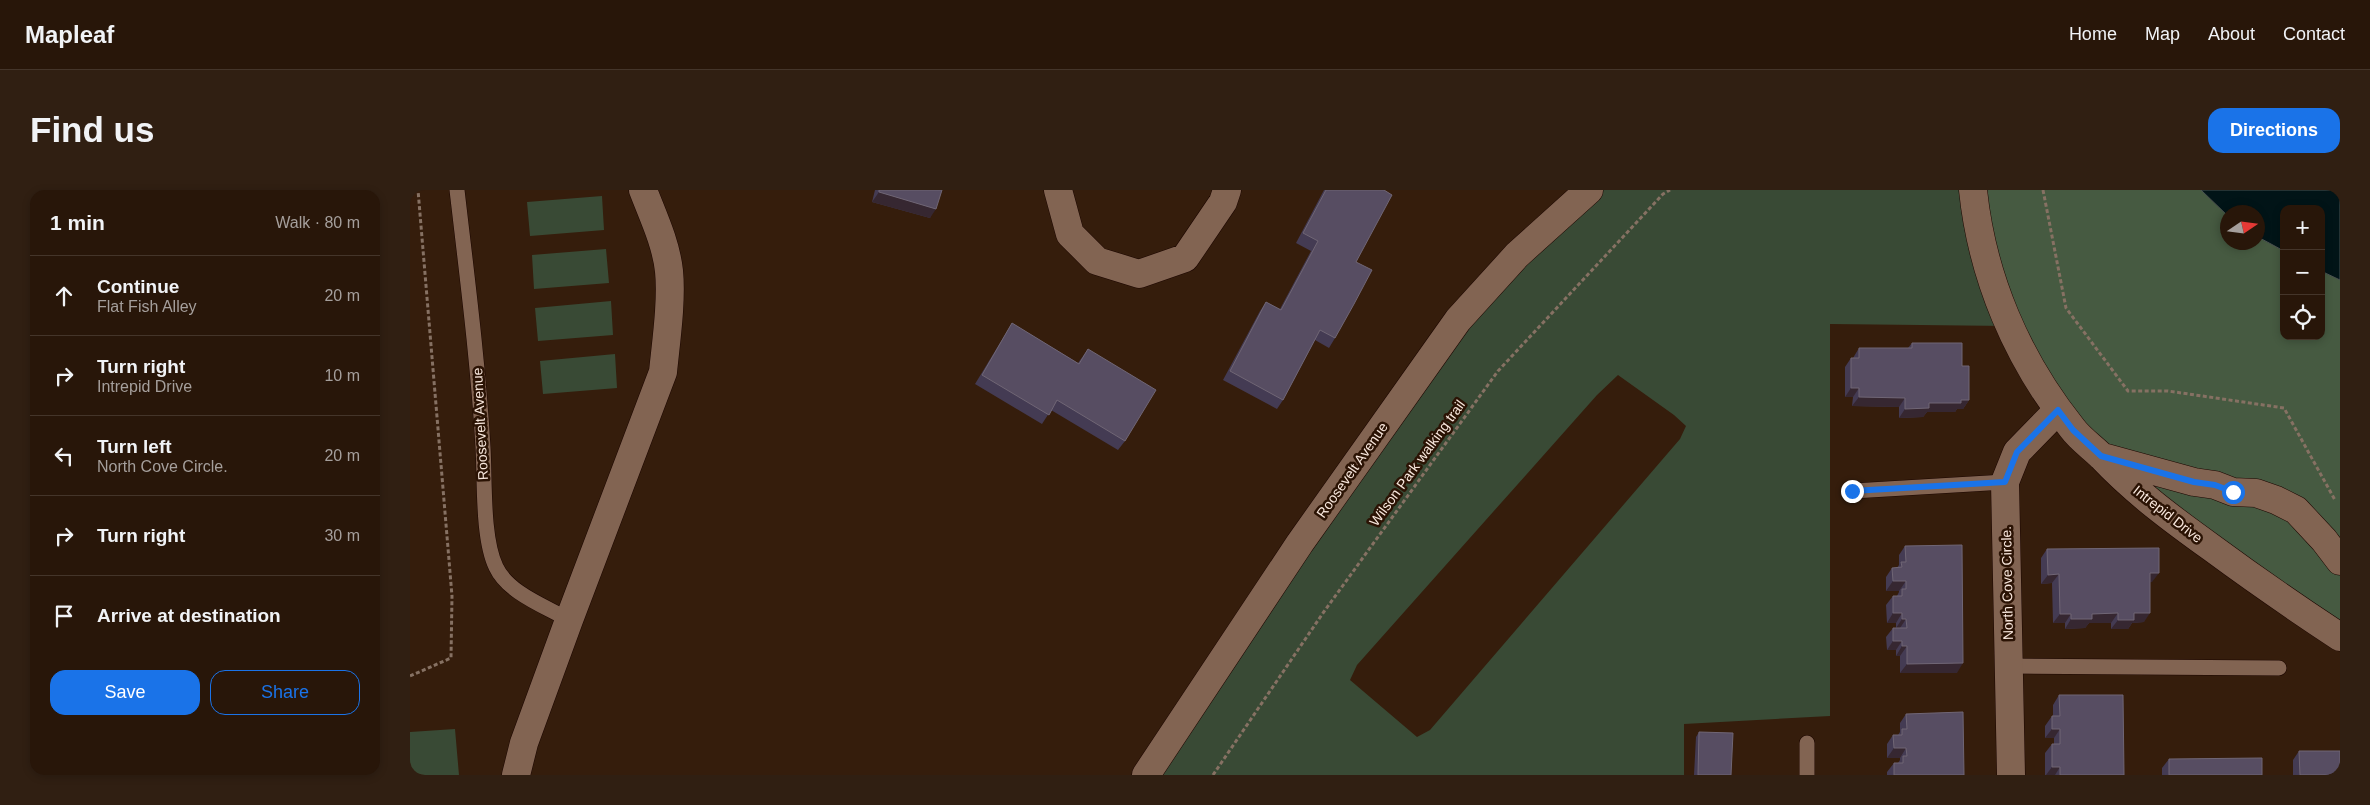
<!DOCTYPE html>
<html lang="en">
<head>
<meta charset="utf-8">
<style>
  :root { --surface:#281609; --page:#301f12; --text:#f1f3f6; --muted:#a59f9c; --line:#44352a; --accent:#1a73e8 }
  body { margin:0; font-family:Helvetica,sans-serif; background:var(--page); color:var(--text) }
  .controls { position:absolute; right:15px; top:15px; display:grid; overflow:hidden; border-radius:10px; box-shadow:0 2px 8px #0003 }
  .controls button { width:45px; height:45px; display:grid; place-items:center; padding:0; border:0; border-bottom:1px solid var(--line); background:var(--surface); color:var(--text); font:25px sans-serif }
  .compass { position:absolute; left:1810px; top:15px; width:45px; height:45px; border-radius:50%; background:var(--surface); box-shadow:0 2px 8px #0003; rotate:77deg }
  .stop { position:absolute; width:15px; height:15px; margin:-11px; border:4px solid #1a73e8; border-radius:50%; background:#fff }
  .stop.end { background:#1a73e8; border-color:#fff; box-shadow:0 1px 5px #0008 }
  .list { margin:0; padding:0; list-style:none }
  h2 { display:flex; justify-content:space-between; align-items:center; height:65px; margin:0; padding:0 20px; font-size:21px }
  h2 small { font-size:16px; font-weight:400; color:var(--muted) }
  .list li { display:grid; grid-template-columns:32px 1fr auto; gap:15px; align-items:center; box-sizing:border-box; height:80px; padding:0 20px; border-top:1px solid var(--line) }
  .list b { display:block; font-size:19px; white-space:nowrap }
  .list p { margin:0; font-size:16px; white-space:nowrap; color:var(--muted) }
  .list em { font-size:16px; font-style:normal; color:var(--muted) }
  .actions { display:flex; gap:10px; padding:15px 20px }
  .actions a { flex:1; padding:11px 0; border:1px solid var(--accent); border-radius:15px; text-align:center; font-size:18px; color:var(--accent) }
  .actions .main { background:var(--accent); color:#fff }
  .icon { flex:none; width:28px; height:28px; fill:none; stroke:currentColor; stroke-width:2; stroke-linecap:round; stroke-linejoin:round }
  .map { position:relative; flex:none; width:1930px; height:585px; overflow:hidden; border-radius:15px }
  header { display:flex; align-items:center; gap:30px; box-sizing:border-box; height:70px; padding:0 25px; background:var(--surface); border-bottom:1px solid var(--line) }
  header strong { font-size:24px }
  nav { display:flex; gap:28px; margin-inline-start:auto; font-size:18px }
  .intro { display:flex; align-items:center; justify-content:space-between; box-sizing:border-box; height:120px; padding:0 30px }
  h1 { margin:0; font-size:35px }
  .button { padding:12px 22px; border-radius:15px; background:var(--accent); color:#fff; font-size:18px; font-weight:700 }
  main { display:flex; gap:30px; padding:0 30px }
  aside { flex:1; background:var(--surface); border-radius:15px; box-shadow:0 2px 8px #0003 }
  .map>svg:first-child { display:block }
</style>
</head>
<body>
<header>
<strong>Mapleaf</strong>
<nav><a>Home</a><a>Map</a><a>About</a><a>Contact</a></nav>
</header>
<div class="intro"><h1>Find us</h1><a class="button">Directions</a></div>
<main>
<aside>
<h2>1 min<small>Walk · 80 m</small></h2>
<ul class="list">
<li><svg class="icon" aria-label="ahead" viewBox="0 0 24 24"><path d="M12 20V5M6 11l6-6 6 6"/></svg><div><b>Continue</b><p>Flat Fish Alley</p></div><em>20 m</em></li>
<li><svg class="icon" aria-label="right" viewBox="0 0 24 24"><path d="M7 20v-9h11M14 6l5 5-5 5"/></svg><div><b>Turn right</b><p>Intrepid Drive</p></div><em>10 m</em></li>
<li><svg class="icon" aria-label="left" viewBox="0 0 24 24"><path d="M17 20v-9H6M10 6l-5 5 5 5"/></svg><div><b>Turn left</b><p>North Cove Circle.</p></div><em>20 m</em></li>
<li><svg class="icon" aria-label="right" viewBox="0 0 24 24"><path d="M7 20v-9h11M14 6l5 5-5 5"/></svg><div><b>Turn right</b></div><em>30 m</em></li>
<li><svg class="icon" aria-label="arrive" viewBox="0 0 24 24"><path d="M6 21V4h12l-3 4 3 4H6"/></svg><div><b>Arrive at destination</b></div></li>
</ul>
<div class="actions"><a class="main">Save</a><a>Share</a></div>
</aside>
<div class="map">
<svg width="1930" height="585" viewBox="0 0 1930 585">
  <rect width="100%" height="100%" fill="#351d0c"/>
  <!-- green -->
  <path fill="#394a35" fill-rule="evenodd" d="M 1183,0 L 1563,0 L 1599,136 L 1420,134 L 1420,526 L 1274,534 L 1274,585 L 738,585 L 992,208 ZM 1208,185 L 1264,225 L 1276,236 L 1270,249 L 1020,540 L 1007,547 L 940,490 L 947,475 L 1187,205 Z
    M 192,6 L 194,40 L 120,46 L 117,12 Z
    M 196,59 L 199,93 L 124,99 L 122,65 Z
    M 201,111 L 203,145 L 128,151 L 125,118 Z
    M 205,164 L 207,198 L 133,204 L 130,171 Z
    M 45,539 L 49,585 L 0,585 L 0,542 Z"/>
  <!-- forest -->
  <path fill="#465a41" d="M 1563,0 L 1791,0 L 1817,25 L 1818,52 L 1848,52 L 1848,47 L 1874,61 L 1874,146 L 1911,146 L 1911,81 L 1930,90 L 1930,447 L 1755,324 L 1627,190 Z"/>
  <!-- water -->
  <path fill="#011417" stroke="#4b5352" d="M 1791,0 L 1930,0 L 1930,90 L 1911,81 L 1911,19 L 1874,19 L 1874,61 L 1848,47 L 1848,22 L 1818,22 L 1817,25 Z"/>
  <g fill="none" stroke-linecap="round" stroke-linejoin="round">
    <defs>
      <path id="service" d="M 47,0 C 57,86 68,171 73,257 C 75,290 72,348 86,377 C 98,403 135,416 159,430
        M 1443,301 L 1595,292
        M 1599,476 L 1869,478
        M 1397,553 L 1397,585"/>
      <path id="minor" d="M 648,0 L 660,44 L 687,71 L 729,84 L 775,68 L 813,12 L 817,0
        M 1563,0 C 1572,87 1607,169 1662,238 C 1670,249 1682,257 1692,267 C 1725,302 1763,330 1802,358 C 1844,389 1886,418 1930,447
        M 1693,267 L 1784,292 L 1805,295 L 1823,302 L 1846,303 L 1866,310 L 1886,320 L 1914,350 L 1930,371
        M 106,585 L 114,553 L 159,430 L 253,182 C 256,152 262,111 259,81 C 256,53 243,26 233,0
        M 736,585 L 890,353 L 1048,130 L 1107,65 L 1179,0
        M 1601,585 L 1595,292 L 1607,262 L 1648,220"/>
    </defs>
    <!-- service casing -->
    <use href="#service" stroke="#1c0600" stroke-width="16"/>
    <!-- minor casing -->
    <use href="#minor" stroke="#1c0600" stroke-width="29"/>
    <!-- path -->
    <path stroke="#867163" stroke-width="3" stroke-dasharray="4 2.5" stroke-linecap="butt" d="M 1633,0 L 1656,118 L 1718,201 L 1758,201 L 1874,218 L 1925,310
      M 0,486 L 41,468 L 42,406 L 8,0
      M 803,585 L 913,423 L 1088,181 L 1253,4 L 1260,0"/>
    <!-- service -->
    <use href="#service" stroke="#826452" stroke-width="15"/>
    <!-- minor -->
    <use href="#minor" stroke="#826452" stroke-width="28"/>
  </g>
  <!-- wall -->
  <path fill="#443b53" d="M 465,0 L 532,0 L 520,28 L 462,12 Z
    M 914,0 L 974,0 L 946,72 L 925,148 L 919,158 L 905,150 L 873,210 L 867,219 L 813,190 L 850,121 L 856,112 L 870,119 L 901,61 L 886,53 Z
    M 602,133 L 668,173 L 678,159 L 715,251 L 708,260 L 641,220 L 632,234 L 565,194 L 596,143 Z
    M 1502,153 L 1552,176 L 1559,210 L 1553,219 L 1547,219 L 1545,222 L 1517,222 L 1513,227 L 1489,228 L 1489,217 L 1442,216 L 1443,207 L 1435,207 L 1435,177 L 1441,168 L 1443,168 L 1449,158 L 1498,158 Z
    M 1495,356 L 1547,483 L 1490,483 L 1490,466 L 1486,466 L 1486,460 L 1477,460 L 1476,447 L 1483,438 L 1486,438 L 1486,433 L 1477,433 L 1476,415 L 1483,406 L 1487,406 L 1489,402 L 1489,401 L 1476,401 L 1476,387 L 1482,378 L 1487,378 L 1489,375 L 1489,365 Z
    M 1637,359 L 1742,392 L 1740,392 L 1734,432 L 1722,433 L 1718,439 L 1701,439 L 1701,433 L 1679,433 L 1675,438 L 1655,439 L 1655,433 L 1643,433 L 1642,393 L 1631,394 L 1631,368 Z
    M 1649,505 L 1714,585 L 1635,585 L 1635,563 L 1642,554 L 1644,554 L 1644,548 L 1635,548 L 1635,536 L 1642,526 L 1643,526 L 1643,515 Z
    M 1496,524 L 1554,585 L 1477,585 L 1477,582 L 1484,573 L 1488,573 L 1490,570 L 1490,568 L 1477,568 L 1477,554 L 1483,545 L 1488,545 L 1490,542 L 1490,533 Z
    M 1289,542 L 1321,585 L 1284,585 L 1286,547 Z
    M 1889,561 L 1930,585 L 1883,585 L 1883,570 Z
    M 1759,569 L 1852,585 L 1752,585 L 1752,578 Z"/>
  <!-- shaded-wall -->
  <path fill="#362731" d="M 469,2 L 526,19 L 520,28 L 462,12 Z
    M 1441,198 L 1449,198 L 1443,207 L 1435,207 Z
    M 1449,207 L 1495,208 L 1489,217 L 1442,216 Z
    M 1551,210 L 1559,210 L 1553,219 L 1547,219 L 1545,222 L 1517,222 L 1513,227 L 1489,228 L 1495,219 L 1519,213 Z
    M 1740,383 L 1749,383 L 1742,392 L 1734,393 Z
    M 1649,384 L 1642,393 L 1631,394 L 1638,385 Z
    M 1483,391 L 1496,391 L 1489,401 L 1476,401 Z
    M 1483,423 L 1492,423 L 1486,433 L 1477,433 Z
    M 1708,423 L 1701,433 L 1679,433 L 1675,438 L 1655,439 L 1661,429 L 1682,424 Z
    M 1724,423 L 1740,423 L 1734,432 L 1722,433 L 1718,439 L 1701,439 L 1708,430 Z
    M 1650,424 L 1661,424 L 1655,433 L 1643,433 Z
    M 1492,429 L 1496,429 L 1490,438 L 1486,438 Z
    M 1483,451 L 1492,451 L 1486,460 L 1477,460 Z
    M 1492,456 L 1497,456 L 1490,466 L 1486,466 Z
    M 1553,473 L 1547,483 L 1490,483 L 1497,474 Z
    M 1642,539 L 1650,539 L 1644,548 L 1635,548 Z
    M 1484,558 L 1496,558 L 1490,568 L 1477,568 Z
    M 1642,577 L 1650,577 L 1645,585 L 1636,585 Z"/>
  <!-- building -->
  <path fill="#574d62" stroke="#706675" d="M 469,0 L 532,0 L 526,19 L 469,2 Z
    M 916,0 L 974,0 L 982,5 L 946,72 L 962,80 L 944,114 L 925,148 L 910,140 L 873,210 L 820,181 L 856,112 L 871,120 L 908,51 L 893,43 Z
    M 602,133 L 669,174 L 678,159 L 746,200 L 715,251 L 647,210 L 639,225 L 572,185 Z
    M 1502,153 L 1552,153 L 1552,176 L 1559,176 L 1559,210 L 1551,210 L 1551,213 L 1519,213 L 1519,218 L 1495,219 L 1495,208 L 1449,207 L 1449,198 L 1441,198 L 1441,168 L 1449,168 L 1449,158 L 1502,158 Z
    M 1552,355 L 1553,473 L 1497,474 L 1497,456 L 1492,456 L 1492,451 L 1483,451 L 1483,438 L 1497,438 L 1496,429 L 1492,429 L 1492,423 L 1483,423 L 1483,406 L 1492,406 L 1492,399 L 1496,399 L 1496,391 L 1483,391 L 1482,378 L 1492,377 L 1491,372 L 1496,372 L 1495,356 Z
    M 1749,358 L 1749,383 L 1740,383 L 1740,423 L 1724,423 L 1724,430 L 1708,430 L 1708,423 L 1682,424 L 1682,429 L 1661,429 L 1661,424 L 1650,424 L 1649,384 L 1638,385 L 1637,359 Z
    M 1649,505 L 1713,505 L 1714,585 L 1650,585 L 1650,577 L 1642,577 L 1642,554 L 1650,554 L 1650,539 L 1642,539 L 1642,526 L 1650,526 Z
    M 1553,522 L 1554,585 L 1484,585 L 1484,573 L 1493,573 L 1493,566 L 1497,566 L 1496,558 L 1484,558 L 1483,545 L 1492,545 L 1492,539 L 1497,539 L 1496,524 Z
    M 1289,542 L 1323,543 L 1321,585 L 1288,585 Z
    M 1889,561 L 1930,561 L 1930,585 L 1890,585 Z
    M 1852,568 L 1852,585 L 1759,585 L 1759,569 Z"/>
  <g fill="none" stroke-linecap="round" stroke-linejoin="round">
    <!-- route -->
    <path stroke="#1a73e8" stroke-width="6" d="M 1442,301 L 1595,292 L 1607,262 L 1648,220 L 1663,240 L 1691,266 L 1784,292 L 1805,295 L 1823,302"/>
  </g>
  <g text-anchor="middle" stroke-width="5" stroke-linejoin="round" paint-order="stroke">
    <!-- street labels -->
    <g font-size="14" fill="#f8e7dd" stroke="#2b1304">
      <text transform="translate(70 234) rotate(-93)" y="5">Roosevelt Avenue</text>
      <text transform="translate(1007 273) rotate(-54)" y="5">Wilson Park walking trail</text>
      <text transform="translate(942 280) rotate(-55)" y="5">Roosevelt Avenue</text>
      <text transform="translate(1758 324) rotate(38)" y="5">Intrepid Drive</text>
      <text transform="translate(1597 393) rotate(-91)" y="5">North Cove Circle.</text>
    </g>
  </g>
</svg>
<div class="controls">
<button>+</button>
<button>−</button>
<button><svg class="icon" aria-label="locate" viewBox="0 0 24 24"><circle cx="12" cy="12" r="6"/><path d="M12 2v4M12 18v4M2 12h4M18 12h4"/></svg></button>
</div>
<svg class="compass" viewBox="-18 -18 36 36"><path d="M0-13l5 13h-10z" fill="#e53935"/><path d="M0 13l5-13h-10z" fill="#a59f9c"/></svg>
<div class="stop" style="left:1823px;top:302px"></div>
<div class="stop end" style="left:1442px;top:301px"></div>
</div>
</main>
</body>
</html>
